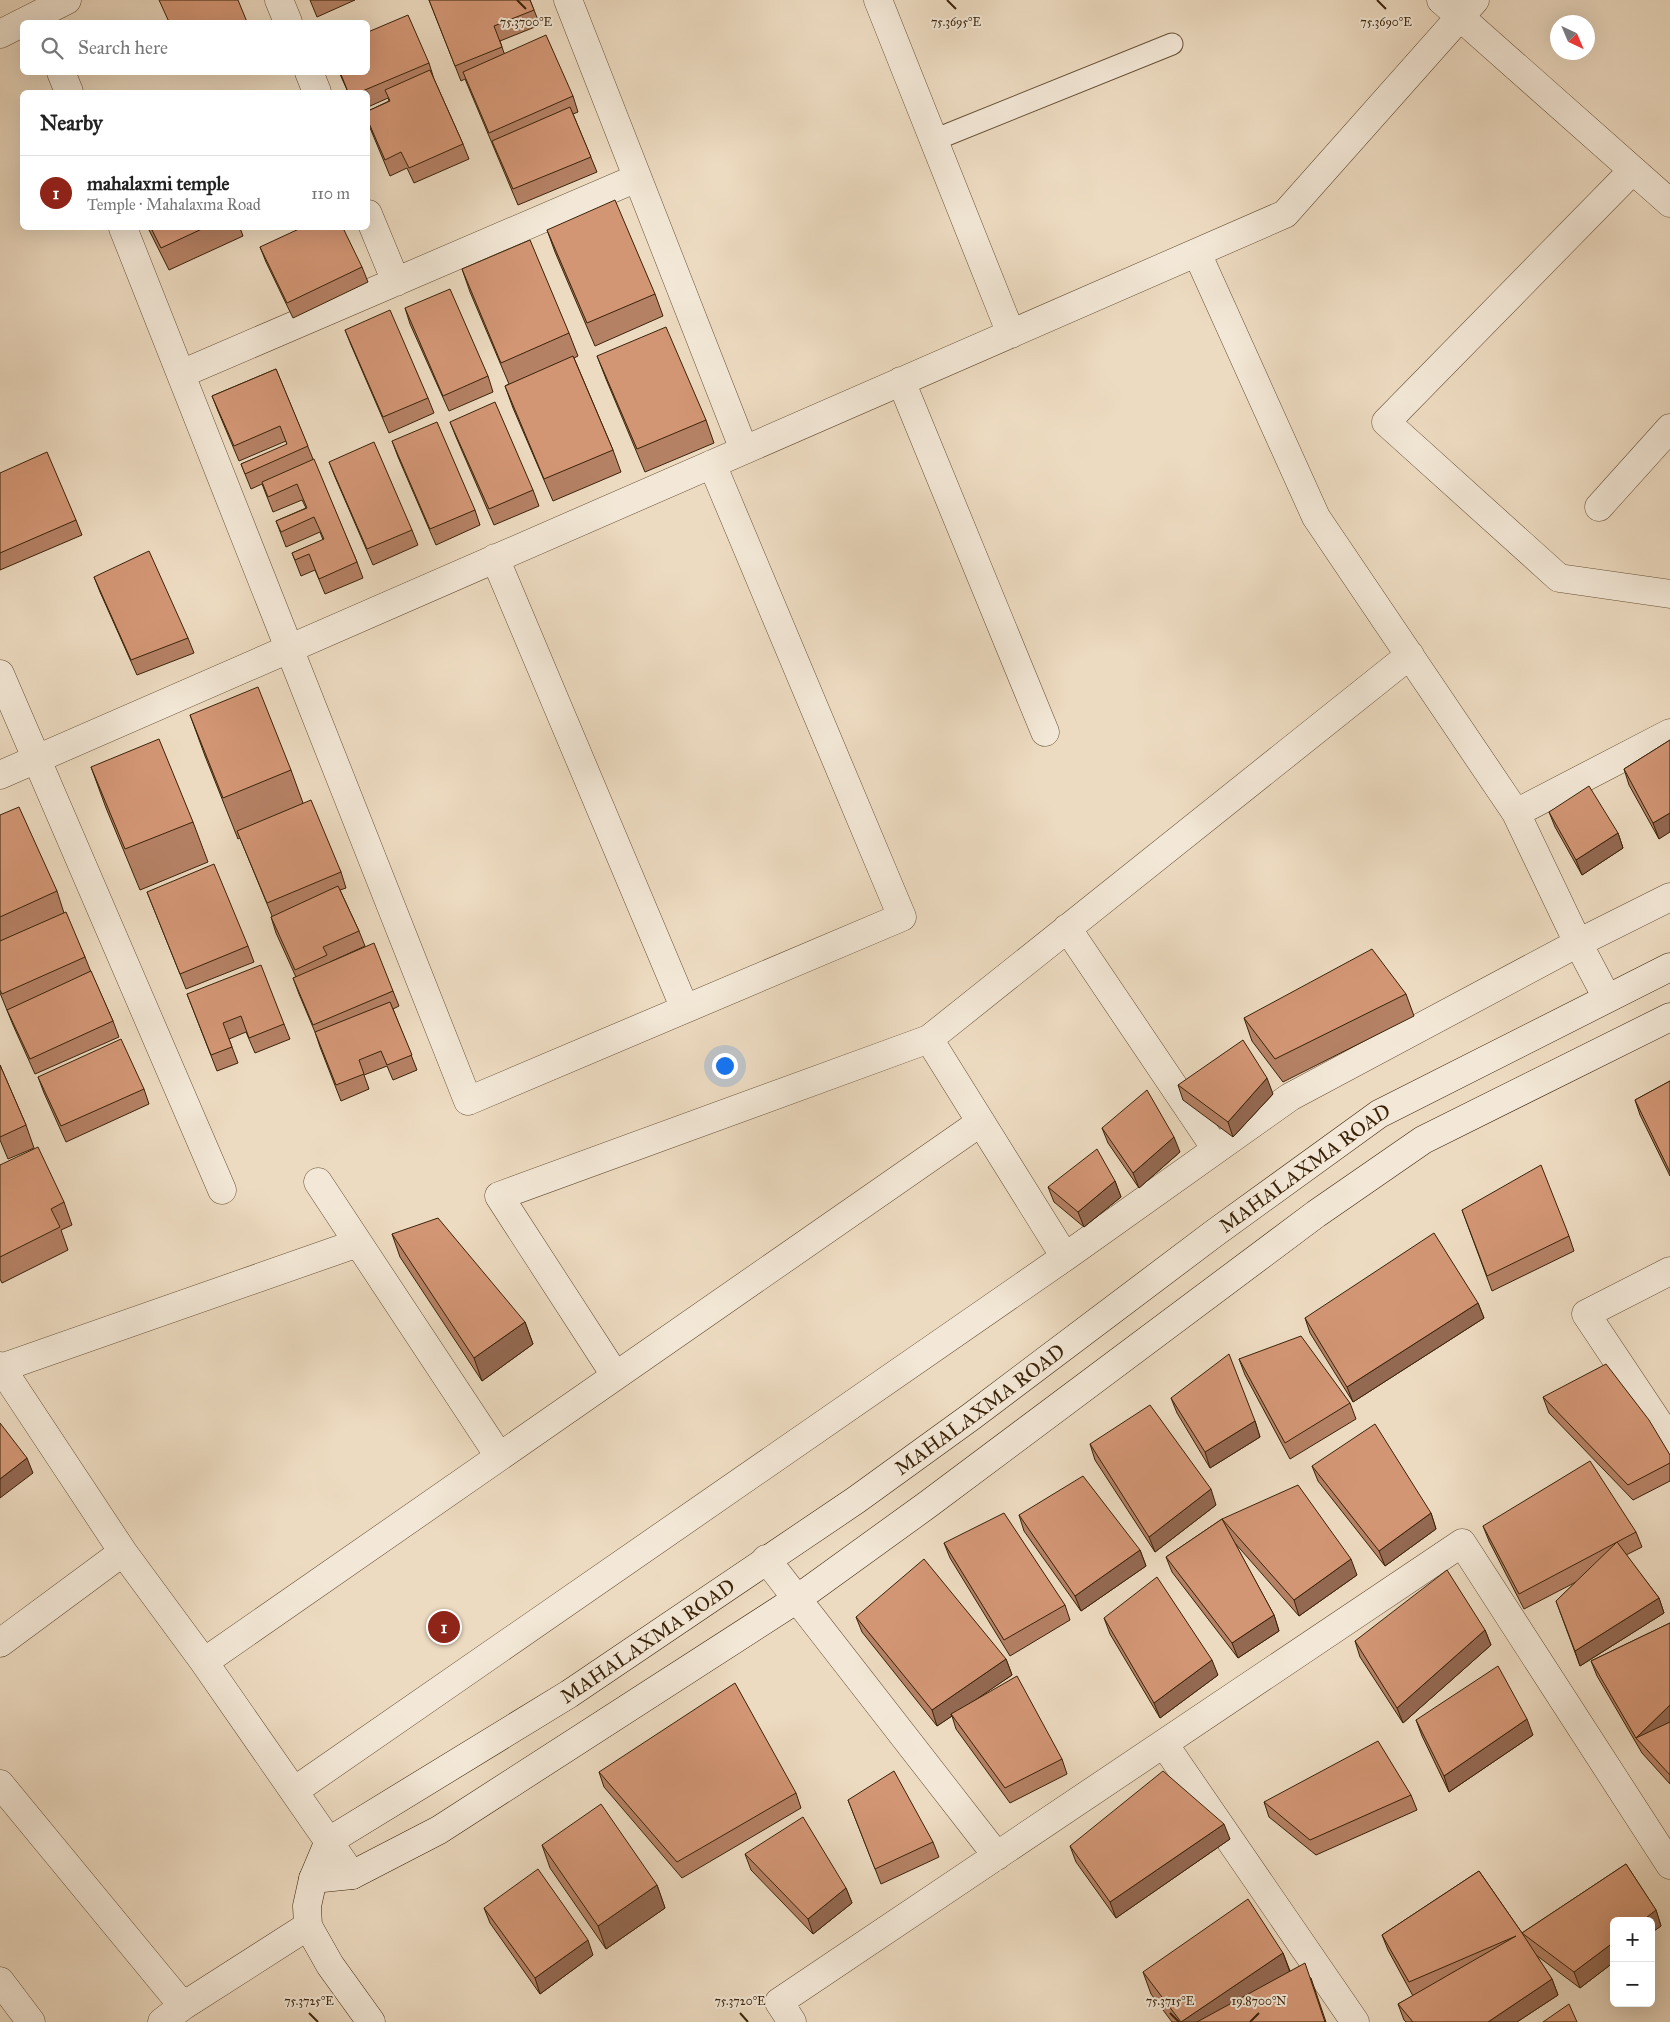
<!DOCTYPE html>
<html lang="en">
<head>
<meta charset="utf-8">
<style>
  :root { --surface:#fff; --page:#f6f6f6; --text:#222; --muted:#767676; --line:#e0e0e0; --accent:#8f2418 }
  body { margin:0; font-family:"IM FELL Great Primer",serif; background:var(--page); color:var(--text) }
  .controls { position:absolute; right:15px; bottom:15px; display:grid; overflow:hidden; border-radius:8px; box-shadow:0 5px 20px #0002 }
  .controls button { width:45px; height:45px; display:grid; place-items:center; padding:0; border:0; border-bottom:1px solid var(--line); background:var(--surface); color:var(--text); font:25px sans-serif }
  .compass { position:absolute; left:1550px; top:15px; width:45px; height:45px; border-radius:50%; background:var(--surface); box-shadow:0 5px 20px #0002; rotate:136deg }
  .you { position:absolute; left:724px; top:1065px; width:18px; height:18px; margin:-12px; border:4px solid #fff; border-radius:50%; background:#1a73e8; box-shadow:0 0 0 8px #1a73e833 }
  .badge { display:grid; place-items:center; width:32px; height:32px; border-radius:50%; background:var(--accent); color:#fff; font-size:16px; font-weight:700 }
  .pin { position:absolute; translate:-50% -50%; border:2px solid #fff; box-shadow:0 1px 5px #0006 }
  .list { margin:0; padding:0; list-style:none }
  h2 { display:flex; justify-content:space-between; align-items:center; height:65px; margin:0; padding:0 20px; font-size:21px }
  h2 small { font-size:16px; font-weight:400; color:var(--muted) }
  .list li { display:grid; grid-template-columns:32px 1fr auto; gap:15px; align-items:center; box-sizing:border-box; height:75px; padding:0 20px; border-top:1px solid var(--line) }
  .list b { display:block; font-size:19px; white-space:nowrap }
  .list p { margin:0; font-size:16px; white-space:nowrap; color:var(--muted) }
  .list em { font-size:16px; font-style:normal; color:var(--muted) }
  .icon { flex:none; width:28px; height:28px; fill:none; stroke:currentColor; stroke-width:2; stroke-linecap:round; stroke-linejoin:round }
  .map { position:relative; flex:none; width:1670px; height:2022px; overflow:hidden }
  .search { position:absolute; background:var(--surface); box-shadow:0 5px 20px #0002; left:20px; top:20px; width:350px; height:55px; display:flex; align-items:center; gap:12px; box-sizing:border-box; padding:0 18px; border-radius:8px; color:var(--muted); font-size:19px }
  .panel { position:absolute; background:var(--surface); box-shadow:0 5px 20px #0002; left:20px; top:90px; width:350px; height:140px; border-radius:8px }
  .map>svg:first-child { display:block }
</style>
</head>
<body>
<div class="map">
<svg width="1670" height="2022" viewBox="0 0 1670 2022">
  <rect width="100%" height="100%" fill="#eddbc1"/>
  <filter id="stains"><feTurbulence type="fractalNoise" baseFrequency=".004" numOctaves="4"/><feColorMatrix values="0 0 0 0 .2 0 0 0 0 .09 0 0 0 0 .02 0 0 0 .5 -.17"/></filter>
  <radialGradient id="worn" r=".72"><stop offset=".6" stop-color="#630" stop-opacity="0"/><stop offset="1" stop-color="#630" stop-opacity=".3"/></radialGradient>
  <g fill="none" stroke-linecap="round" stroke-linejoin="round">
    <defs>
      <path id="lane" d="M 934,140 L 1172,44"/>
      <path id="street" d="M 279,0 L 288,22
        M 568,0 L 744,450
        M 878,0 L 1011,334
        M 1441,0 L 1670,203
        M 0,34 L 67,0
        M 61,72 L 69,92
        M 309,72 L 317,92
        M 1633,170 L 1386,422 L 1559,578 L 1670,594
        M 368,214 L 396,282
        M 123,228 L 468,1101 L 902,917 L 712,464
        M 1197,253 L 1316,517 L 1516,813 L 1578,943 L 1607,998
        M 181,374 L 637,178
        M 901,381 L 1045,732
        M 1599,507 L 1670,428
        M 495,558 L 685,1009
        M 0,674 L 222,1190
        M 0,775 L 1285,214 L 1475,0
        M 1516,813 L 1670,733
        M 1067,928 L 1216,1149
        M 929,1039 L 1065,1257
        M 318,1182 L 499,1456
        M 1670,1271 L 1586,1314 L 1670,1440
        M 0,1366 L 123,1552 L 204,1662 L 352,1875
        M 1,1368 L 358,1243
        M 615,1375 L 499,1196 L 929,1039 L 1410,655
        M 766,1559 L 997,1856
        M 0,1643 L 123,1552
        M 204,1662 L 981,1122
        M 1164,1744 L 1355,2022
        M 0,1784 L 183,2006
        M 294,1791 L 1065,1257 L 1290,1097 L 1578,943 L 1670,897
        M 0,1981 L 31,2022
        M 162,2022 L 183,2006 L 308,1926
        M 792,2022 L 779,2002 L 1462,1543 L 1670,1865"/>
      <g id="secondary">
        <path d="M 313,1879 L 352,1875 L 439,1830 L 797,1599 L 927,1505 L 1316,1214 L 1423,1140 L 1670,1017"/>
        <path id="s1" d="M 371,2022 L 330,1965 L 308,1926 L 307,1906 L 313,1879 L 329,1841 L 569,1694 L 856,1500 L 972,1416 L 1216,1232 L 1379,1114 L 1670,967"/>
      </g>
    </defs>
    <!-- lane casing -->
    <use href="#lane" stroke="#675036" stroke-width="23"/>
    <!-- street casing -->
    <use href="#street" stroke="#675036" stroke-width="29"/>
    <!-- secondary casing -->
    <use href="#secondary" stroke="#3a2208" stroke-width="29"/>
    <!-- lane -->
    <use href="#lane" stroke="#f3e8d7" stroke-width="21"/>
    <!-- street -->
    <use href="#street" stroke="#f3e8d7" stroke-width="28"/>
    <!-- secondary -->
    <use href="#secondary" stroke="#f3e8d7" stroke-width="28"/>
  </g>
  <!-- wall -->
  <path fill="#b58165" stroke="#3a2208" d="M 310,0 L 355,0 L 317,17 Z
    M 429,0 L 530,0 L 540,25 L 500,41 L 504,53 L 573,96 L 578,112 L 573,114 L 597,172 L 518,205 L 465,79 L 461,81 Z
    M 429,63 L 434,79 L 463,144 L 469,159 L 414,183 L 407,168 L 390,176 L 368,123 L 368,111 L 389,101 L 388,98 L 368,107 L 368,92 L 348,92 L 339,72 L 368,72 Z
    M 148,228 L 240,228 L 243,236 L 169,270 Z
    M 547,230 L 655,294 L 663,316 L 595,346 L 555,252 Z
    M 260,247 L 362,267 L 368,282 L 293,318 L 266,262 Z
    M 462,269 L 569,333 L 578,356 L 574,358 L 613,450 L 621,472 L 553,501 L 513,408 L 505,386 L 509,384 L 470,292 Z
    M 405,308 L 488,376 L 493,392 L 449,411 L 410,324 Z
    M 345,330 L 428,398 L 434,413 L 389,433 L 351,345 Z
    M 597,356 L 706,420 L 714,443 L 645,472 L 606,379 Z
    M 276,369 L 313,459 L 357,562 L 363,578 L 325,594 L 315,570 L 301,576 L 292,553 L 323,540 L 320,532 L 286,547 L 276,521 L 306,508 L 302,500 L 273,512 L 262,484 L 251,489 L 241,464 L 287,445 L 286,441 L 239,461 L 218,411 L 212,396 Z
    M 450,422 L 533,490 L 539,506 L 494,525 L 456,437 Z
    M 392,441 L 475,510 L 480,525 L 436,545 L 398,457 Z
    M 329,462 L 412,530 L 418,545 L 373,565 L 335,477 Z
    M 0,473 L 76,520 L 82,535 L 0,570 Z
    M 94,577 L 188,638 L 194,653 L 137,675 L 100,592 Z
    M 190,715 L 291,770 L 303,803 L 341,872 L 346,888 L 340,890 L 359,931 L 365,946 L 330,962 L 393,991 L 399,1006 L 393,1009 L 417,1070 L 393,1080 L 387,1066 L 364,1075 L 369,1089 L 341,1101 L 320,1047 L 315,1032 L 299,994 L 293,978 L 296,977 L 276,933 L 271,917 L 272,916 L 240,838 L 238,839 L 205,756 Z
    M 1670,740 L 1659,839 L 1629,785 L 1624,769 Z
    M 91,767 L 193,822 L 208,862 L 140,890 L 106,808 Z
    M 1549,812 L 1618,833 L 1623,848 L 1582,875 L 1555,827 Z
    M 0,815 L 57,891 L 64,913 L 85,957 L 91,972 L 113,1021 L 119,1037 L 35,1074 L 13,1025 L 0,993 Z
    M 147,892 L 248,946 L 254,962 L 186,989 Z
    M 187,994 L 284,1024 L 290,1039 L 255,1053 L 246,1032 L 229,1039 L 238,1063 L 217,1071 Z
    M 1406,994 L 1414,1016 L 1283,1082 L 1252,1041 L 1244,1018 Z
    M 0,1065 L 26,1125 L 34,1148 L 8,1159 L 0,1140 Z
    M 38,1077 L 144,1089 L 149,1104 L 66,1142 L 44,1093 Z
    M 1670,1081 L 1670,1176 L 1640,1115 L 1635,1100 Z
    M 1178,1085 L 1273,1094 L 1233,1137 L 1183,1100 Z
    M 1102,1128 L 1180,1152 L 1139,1188 L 1108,1143 Z
    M 0,1165 L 64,1202 L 72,1225 L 61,1230 L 68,1250 L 2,1283 L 0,1279 Z
    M 1115,1181 L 1121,1197 L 1084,1227 L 1054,1202 L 1048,1187 Z
    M 1462,1210 L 1569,1236 L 1574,1251 L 1492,1291 Z
    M 392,1234 L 525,1322 L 533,1344 L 482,1381 L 400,1257 Z
    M 1478,1303 L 1484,1318 L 1353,1402 L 1310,1333 L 1305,1318 Z
    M 1239,1359 L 1350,1403 L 1356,1419 L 1290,1459 L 1245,1375 Z
    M 1543,1397 L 1670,1455 L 1670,1481 L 1633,1500 L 1549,1413 Z
    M 1171,1398 L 1255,1421 L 1260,1437 L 1210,1468 L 1177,1413 Z
    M 1090,1444 L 1216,1505 L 1155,1552 L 1095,1460 Z
    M 1312,1466 L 1431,1513 L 1436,1529 L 1385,1566 L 1318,1481 Z
    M 1019,1515 L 1140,1550 L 1146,1566 L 1081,1611 L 1024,1531 Z
    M 1222,1519 L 1357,1575 L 1299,1616 L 1234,1542 L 1274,1615 L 1279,1631 L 1238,1658 L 1172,1572 L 1166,1557 Z
    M 1483,1526 L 1636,1532 L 1642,1547 L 1626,1555 L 1659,1598 L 1664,1613 L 1580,1666 L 1556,1601 L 1576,1582 L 1524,1609 L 1489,1541 Z
    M 944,1543 L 1065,1605 L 1070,1620 L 1010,1656 L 950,1558 Z
    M 856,1617 L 1006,1659 L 1012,1675 L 973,1701 L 1062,1759 L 1067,1774 L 1010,1803 L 956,1729 L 952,1716 L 937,1726 L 862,1632 Z
    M 1104,1618 L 1218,1675 L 1160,1718 L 1110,1634 Z
    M 1670,1623 L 1670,1784 L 1642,1753 L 1597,1676 L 1591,1661 Z
    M 1485,1630 L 1491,1645 L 1403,1723 L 1360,1657 L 1355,1641 Z
    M 1416,1720 L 1533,1735 L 1449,1792 L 1422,1736 Z
    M 599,1772 L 796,1793 L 801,1808 L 682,1878 L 604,1787 Z
    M 1411,1795 L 1417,1810 L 1316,1855 L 1269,1817 L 1264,1802 Z
    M 848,1800 L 933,1842 L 939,1857 L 881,1884 Z
    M 1230,1839 L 1116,1918 L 1076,1862 L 1070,1846 Z
    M 542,1845 L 657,1885 L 665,1908 L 606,1949 L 550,1868 Z
    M 745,1854 L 846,1888 L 852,1903 L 813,1934 L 751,1870 Z
    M 1626,1864 L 1656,1910 L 1661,1926 L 1651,1933 L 1651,1921 L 1614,1921 L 1614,1962 L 1580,1988 L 1536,1955 L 1552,1979 L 1558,1995 L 1517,2022 L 1406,2022 L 1404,2020 L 1398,2004 L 1413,1996 L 1388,1950 L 1382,1935 L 1479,1871 L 1522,1933 Z
    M 484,1908 L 593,1955 L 540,1994 L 490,1923 Z
    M 1283,1953 L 1290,1971 L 1311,1978 L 1326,2022 L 1172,2022 L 1151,1994 L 1143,1972 Z"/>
  <!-- shaded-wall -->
  <path fill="#946952" stroke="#3a2208" d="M 1670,813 L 1670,832 L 1659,839 L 1653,823 Z
    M 1618,833 L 1623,848 L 1582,875 L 1576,860 Z
    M 1267,1078 L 1273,1094 L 1233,1137 L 1228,1122 Z
    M 1174,1137 L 1180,1152 L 1139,1188 L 1133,1173 Z
    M 1115,1181 L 1121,1197 L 1084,1227 L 1078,1212 Z
    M 1478,1303 L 1484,1318 L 1353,1402 L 1347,1387 Z
    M 525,1322 L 533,1344 L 482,1381 L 474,1358 Z
    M 1255,1421 L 1260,1437 L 1210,1468 L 1205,1452 Z
    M 27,1458 L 33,1473 L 0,1498 L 0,1479 Z
    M 1211,1489 L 1216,1505 L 1155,1552 L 1149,1537 Z
    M 1431,1513 L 1436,1529 L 1385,1566 L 1379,1551 Z
    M 1140,1550 L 1146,1566 L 1081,1611 L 1075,1596 Z
    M 1351,1559 L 1357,1575 L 1299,1616 L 1294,1600 Z
    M 1659,1598 L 1664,1613 L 1580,1666 L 1575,1651 Z
    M 1274,1615 L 1279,1631 L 1238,1658 L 1232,1643 Z
    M 1485,1630 L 1491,1645 L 1403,1723 L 1397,1708 Z
    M 1006,1659 L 1012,1675 L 952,1716 L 951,1714 L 952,1716 L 937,1726 L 932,1710 Z
    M 1212,1660 L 1218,1675 L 1160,1718 L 1154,1703 Z
    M 1670,1705 L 1670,1726 L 1636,1738 Z
    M 1527,1719 L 1533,1735 L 1449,1792 L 1444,1776 Z
    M 1224,1824 L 1230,1839 L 1116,1918 L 1110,1902 Z
    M 657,1885 L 665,1908 L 606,1949 L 598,1926 Z
    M 846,1888 L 852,1903 L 813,1934 L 808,1919 Z
    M 1656,1910 L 1661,1926 L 1651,1933 L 1651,1921 L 1642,1921 Z
    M 588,1940 L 593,1955 L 540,1994 L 535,1978 Z
    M 1614,1942 L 1614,1962 L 1580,1988 L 1574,1972 Z
    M 1283,1953 L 1291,1975 L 1222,2022 L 1181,2022 Z
    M 1552,1979 L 1558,1995 L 1517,2022 L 1488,2022 Z"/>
  <!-- building -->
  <path fill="#d39675" stroke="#3a2208" d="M 159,0 L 238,0 L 247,22 L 169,22 Z
    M 429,0 L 530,0 L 534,10 L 494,26 L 502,47 L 455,66 Z
    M 408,15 L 429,63 L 360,92 L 348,92 L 340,72 L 368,72 L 368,32 Z
    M 546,35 L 573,96 L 489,133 L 463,72 Z
    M 430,70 L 463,144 L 409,168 L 401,152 L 385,160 L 368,121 L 368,111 L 390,101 L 385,90 Z
    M 570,107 L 591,157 L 513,189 L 492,141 Z
    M 615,200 L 655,294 L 587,323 L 547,230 Z
    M 151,228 L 204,228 L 161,248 Z
    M 301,228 L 343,228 L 362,267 L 287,303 L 260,247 Z
    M 530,240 L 569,333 L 501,363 L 462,269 Z
    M 450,289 L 488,376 L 443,396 L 405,308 Z
    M 390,310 L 428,398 L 383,417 L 345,330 Z
    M 666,327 L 706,420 L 637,449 L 597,356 Z
    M 573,356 L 613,450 L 544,479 L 505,386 Z
    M 276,369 L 308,446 L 245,474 L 241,464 L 287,444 L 280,426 L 234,446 L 212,396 Z
    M 495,402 L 533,490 L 489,509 L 450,422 Z
    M 437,422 L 475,510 L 430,529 L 392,441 Z
    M 374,442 L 412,530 L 367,549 L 329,462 Z
    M 47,452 L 76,520 L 0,553 L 0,473 Z
    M 314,459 L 357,562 L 319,579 L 309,554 L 295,560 L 292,553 L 324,539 L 314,517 L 281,532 L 276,521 L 307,508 L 297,484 L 268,497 L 262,482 Z
    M 149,551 L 188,638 L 131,660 L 94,577 Z
    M 258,687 L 291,770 L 223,798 L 190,715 Z
    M 159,739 L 193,822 L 125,849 L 91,767 Z
    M 1670,740 L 1670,813 L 1653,823 L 1624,769 Z
    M 1589,786 L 1618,833 L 1576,860 L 1549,812 Z
    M 311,800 L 341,872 L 267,903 L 237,831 Z
    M 19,807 L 57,891 L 0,917 L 0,815 Z
    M 214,864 L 248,946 L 180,974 L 147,892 Z
    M 338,886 L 359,931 L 323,947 L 327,955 L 295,970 L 271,917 Z
    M 66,912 L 85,957 L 2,994 L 0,990 L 0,941 Z
    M 374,943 L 393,991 L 313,1025 L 293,978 Z
    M 1372,949 L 1406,994 L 1275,1059 L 1244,1018 Z
    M 261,965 L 284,1024 L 249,1038 L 241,1016 L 223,1023 L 232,1047 L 211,1055 L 187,994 Z
    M 91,971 L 113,1021 L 30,1059 L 7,1010 Z
    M 390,1002 L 412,1055 L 387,1065 L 381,1051 L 359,1060 L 364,1074 L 336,1085 L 315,1032 Z
    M 121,1039 L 144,1089 L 61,1126 L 38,1077 Z
    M 1243,1040 L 1267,1078 L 1228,1122 L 1178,1085 Z
    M 0,1065 L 26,1125 L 0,1137 Z
    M 1670,1081 L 1670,1172 L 1635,1100 Z
    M 1147,1090 L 1174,1137 L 1133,1173 L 1102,1128 Z
    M 38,1147 L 64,1202 L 51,1209 L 60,1227 L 0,1257 L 0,1165 Z
    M 1097,1149 L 1115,1181 L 1078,1212 L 1048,1187 Z
    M 1541,1165 L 1569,1236 L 1487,1276 L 1462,1210 Z
    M 438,1218 L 525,1322 L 474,1358 L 392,1234 Z
    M 1434,1233 L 1478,1303 L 1347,1387 L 1305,1318 Z
    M 1301,1336 L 1350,1403 L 1285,1443 L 1239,1359 Z
    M 1229,1354 L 1255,1421 L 1205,1452 L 1171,1398 Z
    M 1606,1364 L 1649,1420 L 1670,1455 L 1670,1463 L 1628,1485 L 1543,1397 Z
    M 1150,1405 L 1211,1489 L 1149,1537 L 1090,1444 Z
    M 0,1423 L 27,1458 L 0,1479 Z
    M 1375,1424 L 1431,1513 L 1379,1551 L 1312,1466 Z
    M 1590,1461 L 1636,1532 L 1519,1594 L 1483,1526 Z
    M 1083,1476 L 1140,1550 L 1075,1596 L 1019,1515 Z
    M 1298,1485 L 1351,1559 L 1294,1600 L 1222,1519 L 1274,1615 L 1232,1643 L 1166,1557 L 1222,1519 Z
    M 1004,1513 L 1065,1605 L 1004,1640 L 944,1543 Z
    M 1617,1542 L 1659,1598 L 1575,1651 L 1556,1601 Z
    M 924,1559 L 1006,1659 L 932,1710 L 856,1617 Z
    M 1447,1570 L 1485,1630 L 1397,1708 L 1355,1641 Z
    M 1157,1577 L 1212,1660 L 1154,1703 L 1104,1618 Z
    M 1670,1623 L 1670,1705 L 1636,1738 L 1591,1661 Z
    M 1498,1666 L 1527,1719 L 1444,1776 L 1416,1720 Z
    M 1017,1676 L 1062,1759 L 1005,1788 L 951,1714 Z
    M 735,1683 L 796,1793 L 677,1862 L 599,1772 Z
    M 1670,1722 L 1670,1775 L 1636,1738 Z
    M 1378,1741 L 1411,1795 L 1310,1840 L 1264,1802 Z
    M 894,1771 L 933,1842 L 875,1869 L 848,1800 Z
    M 1163,1771 L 1224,1824 L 1110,1902 L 1070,1846 Z
    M 601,1804 L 657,1885 L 598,1926 L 542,1845 Z
    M 803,1817 L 846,1888 L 808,1919 L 745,1854 Z
    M 1626,1864 L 1656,1910 L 1642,1921 L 1614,1921 L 1614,1942 L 1574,1972 L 1522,1933 L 1552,1979 L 1488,2022 L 1413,2022 L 1398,2004 L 1516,1936 L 1409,1982 L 1382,1935 L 1479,1871 L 1522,1933 Z
    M 538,1869 L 588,1940 L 535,1978 L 484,1908 Z
    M 1248,1899 L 1283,1953 L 1181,2022 L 1143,1972 Z
    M 1305,1963 L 1325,2022 L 1197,2022 Z
    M 1569,2004 L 1577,2022 L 1543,2022 Z"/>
  <!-- ticks -->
  <path fill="none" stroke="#3a2208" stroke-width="2" d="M 517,0 L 526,9M 947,0 L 956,9M 1377,0 L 1386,9M 309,2013 L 318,2022M 740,2013 L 748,2022M 1170,2013 L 1179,2022M 1250,2022 L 1259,2013"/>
  <g text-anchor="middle" stroke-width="4" stroke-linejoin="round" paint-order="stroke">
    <!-- street labels -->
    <g font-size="20" fill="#3a2208" stroke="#f3e8d7">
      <text dy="7" stroke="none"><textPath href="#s1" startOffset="1390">MAHALAXMA ROAD</textPath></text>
      <text dy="7" stroke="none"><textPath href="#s1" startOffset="985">MAHALAXMA ROAD</textPath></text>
      <text dy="7" stroke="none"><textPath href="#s1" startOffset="580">MAHALAXMA ROAD</textPath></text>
    </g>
  </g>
  <g font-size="12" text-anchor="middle" fill="#3a2208" stroke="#f3e8d7" stroke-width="4" stroke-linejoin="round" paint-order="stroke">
    <text x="526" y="26">75.3700°E</text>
    <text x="956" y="26">75.3695°E</text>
    <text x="1386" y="26">75.3690°E</text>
    <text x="309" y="2005">75.3725°E</text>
    <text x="740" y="2005">75.3720°E</text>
    <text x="1170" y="2005">75.3715°E</text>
    <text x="1259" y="2005">19.8700°N</text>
  </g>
  <rect width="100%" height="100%" filter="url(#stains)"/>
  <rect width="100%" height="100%" fill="url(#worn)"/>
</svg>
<div class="controls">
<button>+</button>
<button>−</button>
</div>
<svg class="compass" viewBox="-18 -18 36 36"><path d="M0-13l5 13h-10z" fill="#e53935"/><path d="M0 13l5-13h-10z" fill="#767676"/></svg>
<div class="you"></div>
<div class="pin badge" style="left:444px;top:1627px">1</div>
<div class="search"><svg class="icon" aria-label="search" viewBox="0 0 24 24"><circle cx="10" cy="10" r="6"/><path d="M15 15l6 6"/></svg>Search here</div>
<section class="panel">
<h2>Nearby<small></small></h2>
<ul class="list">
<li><span class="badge">1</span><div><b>mahalaxmi temple</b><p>Temple · Mahalaxma Road</p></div><em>110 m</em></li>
</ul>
</section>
</div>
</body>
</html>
